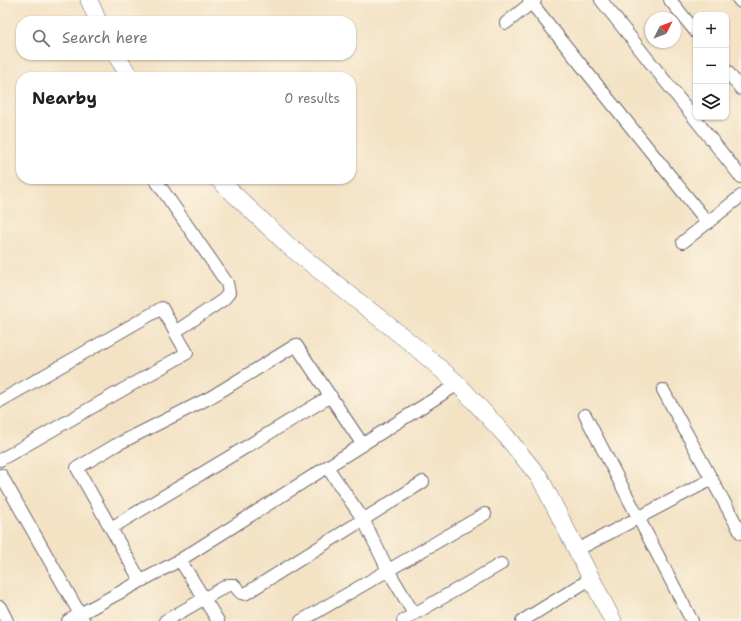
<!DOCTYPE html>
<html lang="en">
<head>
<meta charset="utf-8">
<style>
  :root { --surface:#fff; --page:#f6f6f6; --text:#202124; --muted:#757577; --line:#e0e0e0 }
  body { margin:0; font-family:"Shantell Sans",sans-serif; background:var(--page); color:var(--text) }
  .controls { position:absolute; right:12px; top:12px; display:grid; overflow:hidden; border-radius:8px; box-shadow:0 1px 3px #0004 }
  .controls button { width:36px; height:36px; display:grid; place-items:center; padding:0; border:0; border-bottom:1px solid var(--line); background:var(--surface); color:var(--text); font:20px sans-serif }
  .compass { position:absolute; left:645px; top:12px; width:36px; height:36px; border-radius:50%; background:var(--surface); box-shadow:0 1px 3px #0004; rotate:48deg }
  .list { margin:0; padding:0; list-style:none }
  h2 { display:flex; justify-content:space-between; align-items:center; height:52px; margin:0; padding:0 16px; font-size:17px }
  h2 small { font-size:13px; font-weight:400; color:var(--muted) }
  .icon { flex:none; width:22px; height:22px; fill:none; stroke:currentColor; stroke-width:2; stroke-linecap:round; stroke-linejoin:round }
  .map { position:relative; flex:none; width:741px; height:621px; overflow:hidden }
  .search { position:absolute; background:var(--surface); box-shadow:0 1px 3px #0004; left:16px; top:16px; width:340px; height:44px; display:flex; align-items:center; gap:10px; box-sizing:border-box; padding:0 14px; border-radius:16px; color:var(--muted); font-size:15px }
  .panel { position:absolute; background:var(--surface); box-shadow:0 1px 3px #0004; left:16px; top:72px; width:340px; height:112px; border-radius:16px }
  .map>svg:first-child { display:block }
</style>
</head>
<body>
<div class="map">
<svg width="741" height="621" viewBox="0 0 741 621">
  <rect width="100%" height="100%" fill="#fcf5e5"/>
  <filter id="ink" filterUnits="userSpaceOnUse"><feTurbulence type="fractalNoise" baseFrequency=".025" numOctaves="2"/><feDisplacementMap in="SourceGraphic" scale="8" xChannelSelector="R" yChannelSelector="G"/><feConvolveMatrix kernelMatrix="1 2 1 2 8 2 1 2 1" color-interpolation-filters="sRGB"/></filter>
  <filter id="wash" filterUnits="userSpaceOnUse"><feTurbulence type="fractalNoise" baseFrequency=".012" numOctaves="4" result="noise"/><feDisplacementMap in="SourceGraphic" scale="16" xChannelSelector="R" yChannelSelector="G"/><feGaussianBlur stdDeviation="0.9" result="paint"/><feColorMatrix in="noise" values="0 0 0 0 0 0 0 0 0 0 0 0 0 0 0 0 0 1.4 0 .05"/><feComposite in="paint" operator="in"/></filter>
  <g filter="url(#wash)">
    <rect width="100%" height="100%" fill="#f3e2c4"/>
  </g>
  <g filter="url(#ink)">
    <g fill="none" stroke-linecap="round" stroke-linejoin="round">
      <defs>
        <path id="street" d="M 529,0 L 708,223
          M 601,0 L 741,177
          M 670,0 L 696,32
          M 739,0 L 741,2
          M 506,23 L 535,0
          M 726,70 L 741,89
          M 683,242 L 741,196
          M 663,390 L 741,533
          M 0,401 L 162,308 L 175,332
          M 585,415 L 692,621
          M 0,460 L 187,353 L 175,332 L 223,300 L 229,293 L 227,283 L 155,179
          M 327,467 L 363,519 L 388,570 L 414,614 L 501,564
          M 1,475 L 80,614 L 68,621
          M 111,528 L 331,396
          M 577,550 L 712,479
          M 140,580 L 77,468 L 116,445 L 211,397 L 296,345 L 363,445
          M 0,607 L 7,621
          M 84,621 L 80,614 L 180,560
          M 165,621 L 228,585 L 234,585 L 241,593 L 245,594 L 423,482
          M 218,621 L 180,560 L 458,384
          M 301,621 L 485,514
          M 403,621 L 414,614
          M 522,621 L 592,578"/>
        <path id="secondary" d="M 89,0 L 98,21
          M 116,55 L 130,77
          M 218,179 L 290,247 L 412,344 L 458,384 L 505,435 L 540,478 L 613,621"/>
      </defs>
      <!-- street casing -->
      <use href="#street" stroke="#6b656b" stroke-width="14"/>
      <!-- secondary casing -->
      <use href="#secondary" stroke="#6b656b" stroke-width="18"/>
      <!-- street -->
      <use href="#street" stroke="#fff" stroke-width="12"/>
      <!-- secondary -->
      <use href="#secondary" stroke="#fff" stroke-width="17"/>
    </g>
  </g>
</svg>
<div class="controls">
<button>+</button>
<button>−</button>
<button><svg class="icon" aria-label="layers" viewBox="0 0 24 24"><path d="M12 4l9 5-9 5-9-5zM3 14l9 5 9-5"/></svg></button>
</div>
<svg class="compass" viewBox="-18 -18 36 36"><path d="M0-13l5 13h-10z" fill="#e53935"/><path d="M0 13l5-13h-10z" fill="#757577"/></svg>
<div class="search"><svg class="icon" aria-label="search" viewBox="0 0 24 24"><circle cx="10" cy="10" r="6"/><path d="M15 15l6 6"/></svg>Search here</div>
<section class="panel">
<h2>Nearby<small>0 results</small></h2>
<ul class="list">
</ul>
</section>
</div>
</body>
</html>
